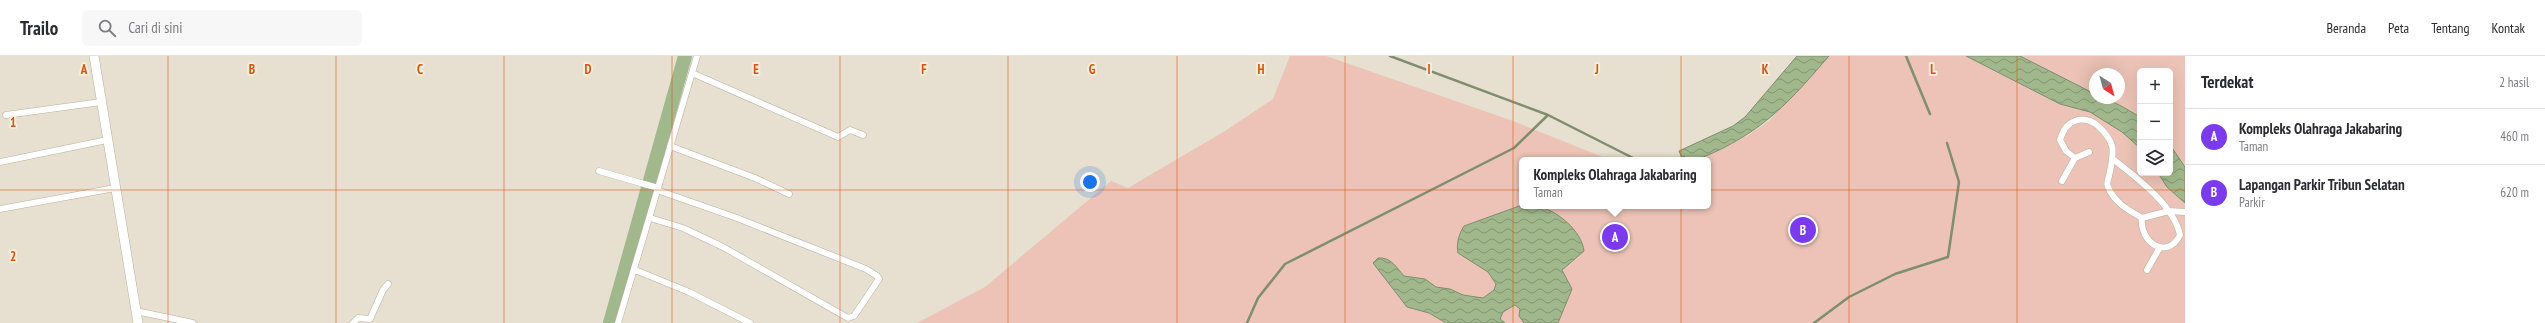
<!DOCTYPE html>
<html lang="id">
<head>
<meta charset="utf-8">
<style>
  :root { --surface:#fff; --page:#f7f7f7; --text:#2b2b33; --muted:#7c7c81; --line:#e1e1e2; --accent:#7c3aed }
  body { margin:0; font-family:"PT Sans Narrow",sans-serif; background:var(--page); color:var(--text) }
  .controls { position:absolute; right:12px; top:12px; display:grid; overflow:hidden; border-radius:6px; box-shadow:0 4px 16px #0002 }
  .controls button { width:36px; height:36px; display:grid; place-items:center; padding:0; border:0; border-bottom:1px solid var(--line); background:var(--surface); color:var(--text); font:20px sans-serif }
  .compass { position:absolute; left:2089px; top:12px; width:36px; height:36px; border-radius:50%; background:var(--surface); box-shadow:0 4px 16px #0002; rotate:144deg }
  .you { position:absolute; left:1090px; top:126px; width:14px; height:14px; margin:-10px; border:3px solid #fff; border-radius:50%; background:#1a73e8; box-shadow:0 0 0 6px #1a73e833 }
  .badge { display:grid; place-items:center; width:26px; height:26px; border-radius:50%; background:var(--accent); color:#fff; font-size:13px; font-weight:700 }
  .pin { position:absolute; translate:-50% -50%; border:2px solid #fff; box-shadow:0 1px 4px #0006 }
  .popup { position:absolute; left:1519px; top:101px; width:192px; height:52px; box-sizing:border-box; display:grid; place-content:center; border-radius:6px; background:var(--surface); filter:drop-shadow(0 1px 3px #0005); font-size:13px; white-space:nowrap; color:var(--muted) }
  .popup b { font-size:15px; color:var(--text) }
  .popup::after { content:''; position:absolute; left:50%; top:100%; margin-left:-8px; border:8px solid transparent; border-top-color:var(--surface) }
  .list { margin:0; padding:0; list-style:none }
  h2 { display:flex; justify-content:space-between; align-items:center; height:52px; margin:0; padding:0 16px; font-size:17px }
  h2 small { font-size:13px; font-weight:400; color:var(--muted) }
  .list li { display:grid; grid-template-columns:26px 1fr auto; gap:12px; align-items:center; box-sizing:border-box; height:56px; padding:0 16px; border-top:1px solid var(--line) }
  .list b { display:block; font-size:15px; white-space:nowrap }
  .list p { margin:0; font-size:13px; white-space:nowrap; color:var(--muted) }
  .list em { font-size:13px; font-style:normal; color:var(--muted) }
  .icon { flex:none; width:22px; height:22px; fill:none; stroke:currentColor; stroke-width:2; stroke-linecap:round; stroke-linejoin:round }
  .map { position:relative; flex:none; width:2185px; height:267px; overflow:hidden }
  header { display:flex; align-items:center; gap:24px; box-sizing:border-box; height:56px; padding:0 20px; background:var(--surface); border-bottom:1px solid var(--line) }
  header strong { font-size:19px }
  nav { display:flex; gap:22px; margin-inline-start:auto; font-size:14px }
  .search { width:280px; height:36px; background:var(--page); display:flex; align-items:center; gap:10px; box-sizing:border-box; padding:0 14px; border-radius:6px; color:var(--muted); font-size:15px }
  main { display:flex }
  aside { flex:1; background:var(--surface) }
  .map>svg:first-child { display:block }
</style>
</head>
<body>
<header>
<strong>Trailo</strong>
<div class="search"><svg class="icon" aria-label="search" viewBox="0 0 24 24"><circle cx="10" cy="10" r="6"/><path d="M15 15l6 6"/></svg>Cari di sini</div>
<nav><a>Beranda</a><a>Peta</a><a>Tentang</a><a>Kontak</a></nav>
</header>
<main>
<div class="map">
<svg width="2185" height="267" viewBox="0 0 2185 267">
  <defs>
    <pattern id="water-waves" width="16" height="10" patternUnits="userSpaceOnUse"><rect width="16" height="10" fill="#a0b88c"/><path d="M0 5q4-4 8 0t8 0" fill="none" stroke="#839672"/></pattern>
  </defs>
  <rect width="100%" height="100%" fill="#e7dfcf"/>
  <!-- green -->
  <path fill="#ecc3b6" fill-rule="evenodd" d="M 1290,0 L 1326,0 L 1513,65 L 1610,104 L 1522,104 L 1522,150 L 1708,150 L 1708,104 L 1698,104 L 1747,80 L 1769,65 L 1829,0 L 2185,0 L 2185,267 L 917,267 L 985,231 L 1111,125 L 1128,132 L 1225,75 L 1273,43 ZM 2140,15 L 2170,15 L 2170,117 L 2140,117 ZM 2095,18 L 2119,18 L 2119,42 L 2095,42 Z"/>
  <!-- water -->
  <path fill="url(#water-waves)" stroke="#7e8e6e" d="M 1797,0 L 1829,0 C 1795,39 1771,68 1723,92 C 1709,99 1699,104 1683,104 L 1679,95 L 1733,70 L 1745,61 Z
    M 1966,0 L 2020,0 L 2095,38 L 2095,42 C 2111,42 2126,53 2140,61 L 2140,92 L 2122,76 L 2090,56 L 2060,48 Z
    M 2170,89 L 2185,111 L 2185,147 L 2167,131 L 2158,117 L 2170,117 Z
    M 1522,149 C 1525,151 1531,149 1536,150 C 1556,153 1582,175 1584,195 L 1562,214 L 1572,233 L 1558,267 L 1524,267 L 1519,260 L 1520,253 L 1515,249 L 1503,256 L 1500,263 L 1505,267 L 1446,267 L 1429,257 L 1407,251 L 1373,207 L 1378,202 C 1391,201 1396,211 1404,220 L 1425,223 L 1436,231 L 1450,233 L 1463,239 L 1483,242 L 1494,234 L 1496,228 L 1488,216 L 1458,197 C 1456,187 1459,178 1464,170 Z"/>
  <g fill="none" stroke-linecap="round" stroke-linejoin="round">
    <!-- stream -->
    <path stroke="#7e8e6e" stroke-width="2.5" d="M 1390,0 L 1548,59 L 1637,104
      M 1906,0 L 1930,58
      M 1675,104 L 1684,101
      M 1247,267 L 1258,242 L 1285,208 L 1514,92 L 1548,59
      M 1814,267 L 1849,241 L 1895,218 L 1948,201 L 1959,126 L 1947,87"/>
    <!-- river -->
    <path stroke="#a0b88c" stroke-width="14" d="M 610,267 L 685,0"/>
    <defs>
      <path id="street" d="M 692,17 L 838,81 L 850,74 L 863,79
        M 6,59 L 101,46
        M 670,90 L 755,122 L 789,138
        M 2089,96 L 2075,102 L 2066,95 L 2060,84 C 2063,75 2066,68 2075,65 C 2082,62 2092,64 2098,70 C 2117,87 2114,96 2109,120 C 2108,124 2106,128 2108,131 C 2115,147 2128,154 2142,162 L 2169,155 L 2185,156
        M 2113,103 C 2136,121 2174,149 2180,179 C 2167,205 2139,186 2142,162
        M 0,106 L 107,84
        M 599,115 L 658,132
        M 2062,125 L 2075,102
        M 0,153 L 115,132
        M 650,162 L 683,172 L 723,191 L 848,262 L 854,260 L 879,223 L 877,220 L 866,213 L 737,162 L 657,134
        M 635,214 L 689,236 L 750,267
        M 2147,214 L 2160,191
        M 136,255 L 193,267
        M 353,267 L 358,262 L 370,263 L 383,234 L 388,228
        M 618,267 L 697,0"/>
      <path id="secondary" d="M 94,0 L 138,267"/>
    </defs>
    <!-- street casing -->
    <use href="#street" stroke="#b9b1a1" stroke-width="7"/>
    <!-- secondary casing -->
    <use href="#secondary" stroke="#b9b1a1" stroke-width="10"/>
    <!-- street -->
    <use href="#street" stroke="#fff" stroke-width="6"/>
    <!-- secondary -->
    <use href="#secondary" stroke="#fff" stroke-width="9"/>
  </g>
  <!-- grid -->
  <path fill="none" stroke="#d6550f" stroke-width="1" stroke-opacity="0.55" d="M 168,0 L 168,267M 336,0 L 336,267M 504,0 L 504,267M 672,0 L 672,267M 840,0 L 840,267M 1008,0 L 1008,267M 1177,0 L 1177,267M 1345,0 L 1345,267M 1513,0 L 1513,267M 1681,0 L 1681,267M 1849,0 L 1849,267M 2017,0 L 2017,267M 0,134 L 2185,134"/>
  <g font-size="13" text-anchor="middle" font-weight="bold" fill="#d6550f" stroke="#f5eddc" stroke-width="4" stroke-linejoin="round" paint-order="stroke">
    <text x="84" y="18">A</text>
    <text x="252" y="18">B</text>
    <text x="420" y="18">C</text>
    <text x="588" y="18">D</text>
    <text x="756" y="18">E</text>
    <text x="924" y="18">F</text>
    <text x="1092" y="18">G</text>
    <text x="1261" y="18">H</text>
    <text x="1429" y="18">I</text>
    <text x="1597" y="18">J</text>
    <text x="1765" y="18">K</text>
    <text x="1933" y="18">L</text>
    <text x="13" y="71">1</text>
    <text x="13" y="205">2</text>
  </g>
</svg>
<div class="controls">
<button>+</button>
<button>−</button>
<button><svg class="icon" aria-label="layers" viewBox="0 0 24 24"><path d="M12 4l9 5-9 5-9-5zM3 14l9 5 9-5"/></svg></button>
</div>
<svg class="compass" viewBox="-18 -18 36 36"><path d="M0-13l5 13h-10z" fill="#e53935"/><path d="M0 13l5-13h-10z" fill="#7c7c81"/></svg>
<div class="you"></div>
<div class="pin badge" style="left:1615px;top:181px">A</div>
<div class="popup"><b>Kompleks Olahraga Jakabaring</b>Taman</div>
<div class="pin badge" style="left:1803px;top:174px">B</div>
</div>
<aside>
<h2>Terdekat<small>2 hasil</small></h2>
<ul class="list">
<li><span class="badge">A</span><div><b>Kompleks Olahraga Jakabaring</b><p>Taman</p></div><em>460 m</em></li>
<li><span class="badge">B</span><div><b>Lapangan Parkir Tribun Selatan</b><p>Parkir</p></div><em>620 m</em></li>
</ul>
</aside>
</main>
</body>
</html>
